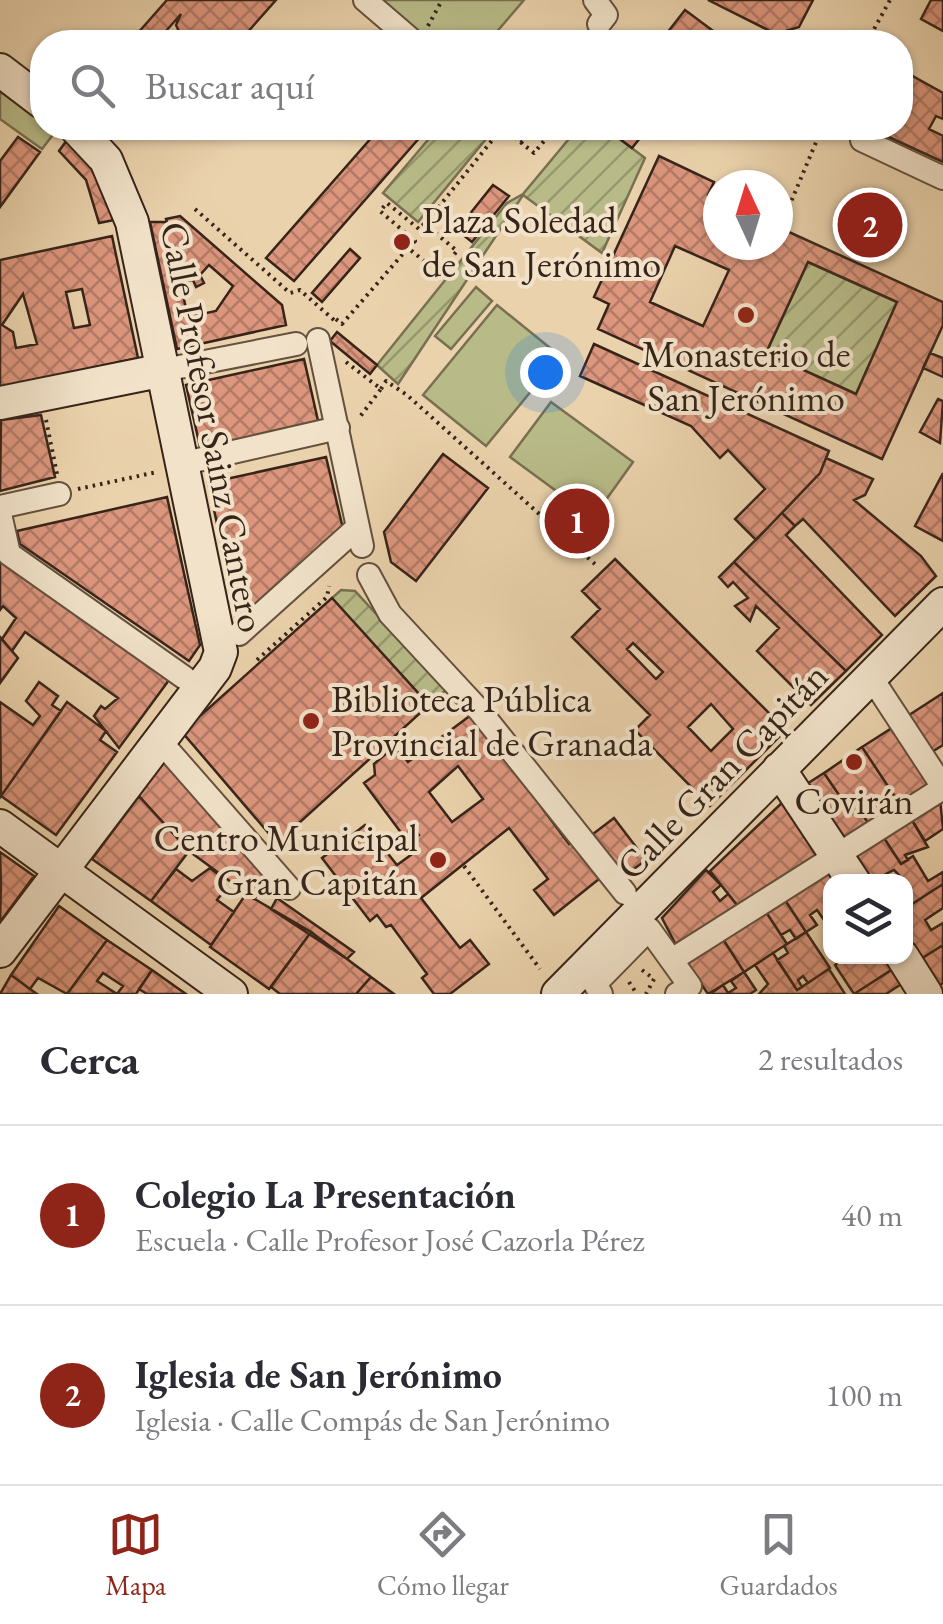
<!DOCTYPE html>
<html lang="es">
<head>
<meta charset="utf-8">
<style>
  :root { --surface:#fff; --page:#f7f7f7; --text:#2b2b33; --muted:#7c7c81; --line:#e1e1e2; --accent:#8f2418 }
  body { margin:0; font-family:"EB Garamond",serif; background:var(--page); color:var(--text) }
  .controls { position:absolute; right:30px; bottom:30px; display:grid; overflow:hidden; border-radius:20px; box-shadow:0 2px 8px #0004 }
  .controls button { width:90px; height:90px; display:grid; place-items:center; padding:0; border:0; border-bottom:2px solid var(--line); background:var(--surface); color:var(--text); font:50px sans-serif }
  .compass { position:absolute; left:703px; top:170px; width:90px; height:90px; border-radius:50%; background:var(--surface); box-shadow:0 2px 8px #0004; rotate:356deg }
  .you { position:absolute; left:545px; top:372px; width:35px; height:35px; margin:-25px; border:8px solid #fff; border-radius:50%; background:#1a73e8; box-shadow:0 0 0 15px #1a73e833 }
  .badge { display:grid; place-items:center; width:65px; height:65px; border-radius:50%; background:var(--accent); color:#fff; font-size:32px; font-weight:700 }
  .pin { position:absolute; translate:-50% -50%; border:5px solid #fff; box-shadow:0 2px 10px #0006 }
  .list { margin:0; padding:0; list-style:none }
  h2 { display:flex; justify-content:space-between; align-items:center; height:130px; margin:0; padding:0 40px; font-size:42px }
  h2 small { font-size:32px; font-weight:400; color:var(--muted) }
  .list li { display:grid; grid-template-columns:65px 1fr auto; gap:30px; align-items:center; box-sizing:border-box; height:180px; padding:0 40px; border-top:2px solid var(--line) }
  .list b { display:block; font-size:38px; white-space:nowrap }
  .list p { margin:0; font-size:32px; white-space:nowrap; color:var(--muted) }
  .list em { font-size:32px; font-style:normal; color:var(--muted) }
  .icon { flex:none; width:55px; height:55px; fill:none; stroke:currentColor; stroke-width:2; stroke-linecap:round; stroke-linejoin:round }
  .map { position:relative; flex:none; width:943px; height:994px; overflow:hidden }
  .search { position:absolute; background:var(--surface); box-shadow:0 2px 8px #0004; left:30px; right:30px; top:30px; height:110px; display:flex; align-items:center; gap:25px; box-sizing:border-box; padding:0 35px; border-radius:40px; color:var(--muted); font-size:38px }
  .sheet { height:490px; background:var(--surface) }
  nav { display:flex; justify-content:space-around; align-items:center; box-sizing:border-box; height:140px; border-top:2px solid var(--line); background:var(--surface); font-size:28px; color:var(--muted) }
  nav a { display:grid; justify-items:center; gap:5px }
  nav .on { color:var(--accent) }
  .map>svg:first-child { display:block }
</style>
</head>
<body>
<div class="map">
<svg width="943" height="994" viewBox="0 0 943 994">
  <defs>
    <pattern id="garden-furrows" width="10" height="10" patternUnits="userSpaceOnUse" patternTransform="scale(2.5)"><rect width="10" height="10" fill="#b8bb88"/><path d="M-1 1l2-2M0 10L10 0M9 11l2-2" fill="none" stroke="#96986e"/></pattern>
    <pattern id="building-cross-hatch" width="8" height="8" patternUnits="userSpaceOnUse" patternTransform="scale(2.5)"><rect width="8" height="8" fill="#dc967d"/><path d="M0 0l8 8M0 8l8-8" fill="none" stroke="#b37a66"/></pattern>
  </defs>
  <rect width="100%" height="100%" fill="#ead2ac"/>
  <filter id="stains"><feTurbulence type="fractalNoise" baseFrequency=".002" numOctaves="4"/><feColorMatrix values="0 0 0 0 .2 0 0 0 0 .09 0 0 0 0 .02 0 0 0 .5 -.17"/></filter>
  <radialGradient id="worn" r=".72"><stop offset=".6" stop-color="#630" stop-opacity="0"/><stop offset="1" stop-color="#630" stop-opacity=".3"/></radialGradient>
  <!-- park -->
  <path fill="#b8bb88" stroke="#787050" stroke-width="2.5" d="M 378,0 L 524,0 L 488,42 L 425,42 Z
    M 5,89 L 42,116 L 42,128 L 58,128 L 42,149 L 0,119 L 0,95 Z
    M 476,287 L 492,301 L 451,349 L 435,336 Z
    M 497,305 L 560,356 L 486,446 L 423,395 Z
    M 551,402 L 633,462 L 593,518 L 510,457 Z"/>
  <!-- garden -->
  <path fill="url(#garden-furrows)" stroke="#787050" stroke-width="2.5" d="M 438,128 L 495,128 L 418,222 L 383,193 Z
    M 578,128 L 605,128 L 645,158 L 602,253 L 523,195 L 398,384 L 377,365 L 507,203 L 523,194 Z
    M 808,262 L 897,302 L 856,394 L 766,353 Z
    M 341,590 L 355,591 L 446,690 L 429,705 L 332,598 Z"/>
  <!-- building -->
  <path fill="url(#building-cross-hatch)" stroke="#372419" stroke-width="2.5" fill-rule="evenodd" d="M 167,0 L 276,0 L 239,42 L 184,42 L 176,25 L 181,14 L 159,39 L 163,42 L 130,42 Z
    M 708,0 L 813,0 L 799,27 L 776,34 Z
    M 931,0 L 943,0 L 943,31 L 921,19 Z
    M 685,10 L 728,42 L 660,42 Z
    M 900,69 L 943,93 L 943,119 L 936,116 L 929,129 L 943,136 L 943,162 L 869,128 L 900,128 L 906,104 L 900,101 Z
    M 380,128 L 428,128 L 294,281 L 266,258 Z
    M 605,128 L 648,128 L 632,148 Z
    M 70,136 L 114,198 L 119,219 L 99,223 L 86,180 L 59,151 Z
    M 18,137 L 40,152 L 0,207 L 0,161 Z
    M 659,156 L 714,182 L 708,195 L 718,200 L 718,245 L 778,245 L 778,227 L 943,302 L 943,325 L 882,459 L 598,329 L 609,304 L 594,297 ZM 675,246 L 729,270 L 703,326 L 650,302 ZM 808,262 L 897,302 L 856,394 L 766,353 Z
    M 493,185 L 509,196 L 472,242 L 457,230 Z
    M 180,216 L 282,305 L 286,325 L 177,349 L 150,222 L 167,222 L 166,219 ZM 209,265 L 233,286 L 216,311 L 188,317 L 180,282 L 193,280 L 196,287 L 204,283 L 200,275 Z
    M 112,236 L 138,358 L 0,388 L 0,260 ZM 82,289 L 90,325 L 74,328 L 66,292 ZM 23,294 L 37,344 L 16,348 L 13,332 L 2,325 Z
    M 350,249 L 360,258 L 322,302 L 312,293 Z
    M 337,332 L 377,365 L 370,374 L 330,341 Z
    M 594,344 L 829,451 L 820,473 L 756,540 L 735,519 L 765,489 L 728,450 L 720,458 L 691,426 L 580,376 Z
    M 930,353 L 943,358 L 943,377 L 923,368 Z
    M 304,359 L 319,425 L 201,451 L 186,385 Z
    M 938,399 L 943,401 L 940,443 L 920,432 Z
    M 41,415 L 55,477 L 0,491 L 1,420 Z
    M 443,454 L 488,488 L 416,581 L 391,562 L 384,532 Z
    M 326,457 L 344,533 L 240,627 L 208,483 Z
    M 826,458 L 873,479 L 865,495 L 854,500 L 921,556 L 936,576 L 895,616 L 803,519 L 795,526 L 782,513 L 820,473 Z
    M 943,473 L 943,541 L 915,526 Z
    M 167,497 L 200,645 L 189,661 L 20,544 L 17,531 Z
    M 782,513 L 795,526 L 786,535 L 882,635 L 846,671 L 734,562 Z
    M 615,559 L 786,730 L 710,806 L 635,730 L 650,715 L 572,637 L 600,609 L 582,591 ZM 633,643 L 663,672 L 656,679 L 627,649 ZM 711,704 L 733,729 L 711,751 L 688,727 Z
    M 0,561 L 169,680 L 119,748 L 94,716 L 101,706 L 105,709 L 118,698 L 25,632 L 12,651 L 2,639 L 16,618 L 3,606 L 0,610 Z
    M 734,562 L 846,671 L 811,705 L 757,651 L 779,628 L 756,606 L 750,621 L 735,606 L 748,598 L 733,582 L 728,587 L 719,577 Z
    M 332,598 L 429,705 L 277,843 L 182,732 Z
    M 0,637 L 18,658 L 0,683 Z
    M 39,682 L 58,696 L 52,705 L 61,711 L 1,796 L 0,702 L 33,725 L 40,716 L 26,701 Z
    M 943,693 L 943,745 L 930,753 L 906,717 Z
    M 67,702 L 106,731 L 100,740 L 117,752 L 56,835 L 1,796 Z
    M 471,715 L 529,791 L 536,791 L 542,808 L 569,844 L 576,838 L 604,875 L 554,915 L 534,890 L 548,879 L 509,828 L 421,898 L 460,948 L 470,940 L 489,964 L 450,994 L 434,994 L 422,978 L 427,974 L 391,925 L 386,927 L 377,915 L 370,921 L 322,858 L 365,825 L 397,865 L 415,852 L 408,843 L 419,835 L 415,830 L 405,838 L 364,783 L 375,775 L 374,764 L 389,751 L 401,753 L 408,762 ZM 458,766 L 483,799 L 452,822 L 429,792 Z
    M 895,726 L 934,784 L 901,806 L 862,747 Z
    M 862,747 L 901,806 L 870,826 L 859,809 L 852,814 L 824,773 Z
    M 165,755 L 275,881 L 254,899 L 189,851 L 139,796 L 140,788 Z
    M 824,773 L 852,814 L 859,809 L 870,826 L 841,846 L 802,787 Z
    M 139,796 L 189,851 L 151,901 L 92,859 Z
    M 786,799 L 824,856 L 741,910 L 710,871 Z
    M 940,799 L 943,829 L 925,841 L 910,817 Z
    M 910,817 L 928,847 L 905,855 L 908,860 L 901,864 L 882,835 Z
    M 614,818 L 646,860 L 620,879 L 589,837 Z
    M 882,835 L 901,864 L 913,856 L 928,881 L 943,872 L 943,884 L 906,908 L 906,882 L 894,870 L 886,874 L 891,882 L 863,882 L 846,857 Z
    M 0,852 L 34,876 L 0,922 L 1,884 Z
    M 830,866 L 841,882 L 830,882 L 830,917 L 824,920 L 817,910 L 810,915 L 817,925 L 806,932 L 783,897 Z
    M 210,868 L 224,879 L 218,886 L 224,891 L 217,900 L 234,912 L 211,945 L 151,901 L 176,869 L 192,881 Z
    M 706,870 L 721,885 L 713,892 L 720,901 L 728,894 L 741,910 L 677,947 L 662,918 Z
    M 943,884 L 943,908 L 925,920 L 931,930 L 943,923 L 943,945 L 916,962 L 906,946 L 906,908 Z
    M 246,894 L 311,932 L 269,989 L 210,947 Z
    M 783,897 L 806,932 L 796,939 L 790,930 L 781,935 L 764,909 Z
    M 277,898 L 354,952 L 347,959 L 271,909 Z
    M 59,906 L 107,940 L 67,994 L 38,978 L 30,989 L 11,975 Z
    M 764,909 L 787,944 L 744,972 L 721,936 Z
    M 311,932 L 371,977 L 356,994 L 280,994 L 271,987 Z
    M 806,932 L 830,968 L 808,983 L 803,976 L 798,980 L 802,987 L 797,990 L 777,960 L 788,953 L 784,946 Z
    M 721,936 L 744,972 L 708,994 L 685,960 Z
    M 107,940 L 152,970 L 136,994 L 117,994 L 123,986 L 103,973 L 97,981 L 117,994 L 67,994 Z
    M 943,945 L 943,983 L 934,989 L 916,962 Z
    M 773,953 L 797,990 L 829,969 L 845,994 L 759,994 L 768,984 L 755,965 Z
    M 848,956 L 889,956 L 896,967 L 854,994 L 835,965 Z
    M 896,967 L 906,981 L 886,994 L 854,994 Z
    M 152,970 L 186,994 L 147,994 L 139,989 Z
    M 744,972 L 756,990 L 750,994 L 710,994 L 723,985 L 728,993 L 736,988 L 731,981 Z
    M 11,975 L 30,989 L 37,994 L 0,994 Z
    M 371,977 L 394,994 L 356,994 Z"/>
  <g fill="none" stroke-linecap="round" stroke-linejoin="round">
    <defs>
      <path id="street" d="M 365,0 L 414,42
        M 595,0 L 606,15 L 599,24
        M 862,140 L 943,178
        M 318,340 L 362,546
        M 164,370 L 296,344
        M 198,460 L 338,428
        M 0,507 L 59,494
        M 0,514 L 9,554 L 185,678
        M 369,575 L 390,614 L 479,710 L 625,893
        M 239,634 L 358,527
        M 871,677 L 943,787
        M 160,741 L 289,888
        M 678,956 L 943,788
        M 601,994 L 595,984 L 649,929 L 690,986 L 677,994"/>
      <path id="secondary" d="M 0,70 L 42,102
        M 0,403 L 164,370
        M 779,769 L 854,882
        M 0,826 L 231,994
        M 0,951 L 215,668 L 221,652 L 132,222 L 106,160 L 76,128
        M 902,956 L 926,994
        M 558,994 L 943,604"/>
    </defs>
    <!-- street casing -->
    <use href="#street" stroke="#64503e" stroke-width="26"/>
    <!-- secondary casing -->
    <use href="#secondary" stroke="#372419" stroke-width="36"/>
    <!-- path -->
    <path stroke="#372419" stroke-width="4" stroke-dasharray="2.5 5" stroke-linecap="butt" d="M 428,26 L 442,0
      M 867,42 L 890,0
      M 503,128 L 534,153 L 555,128
      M 537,128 L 548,136
      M 521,143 L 529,133 L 523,128
      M 195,209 L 290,293 L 300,290 L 335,321
      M 780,228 L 822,128
      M 408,248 L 415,241 L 380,211 L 387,203 L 419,229 L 424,224
      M 336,319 L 342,324 L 408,248 L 439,273 L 457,251 L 425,224 L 502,128
      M 346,362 L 381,389 L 359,418
      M 381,389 L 386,381 L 407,395 L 596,565
      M 46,420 L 57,474
      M 78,489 L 157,472
      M 257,660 L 327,597 L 329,586
      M 464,866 L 540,969
      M 642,970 L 654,979 L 646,994
      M 629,982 L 637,994"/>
    <!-- street -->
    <use href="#street" stroke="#f1e2c9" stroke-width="22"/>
    <!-- secondary -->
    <use href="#secondary" stroke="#f1e2c9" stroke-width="32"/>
  </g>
  <!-- markers -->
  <g fill="#8f2418" stroke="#f1e2c9" stroke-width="4">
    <circle cx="402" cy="242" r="10"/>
    <circle cx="746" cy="315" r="10"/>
    <circle cx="311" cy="721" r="10"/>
    <circle cx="854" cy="762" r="10"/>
    <circle cx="438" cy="860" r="10"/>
  </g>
  <g text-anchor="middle" stroke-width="8" stroke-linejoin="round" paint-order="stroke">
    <!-- poi labels -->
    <g font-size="38" fill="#372419" stroke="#f1e2c9" text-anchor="start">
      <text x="422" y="233">Plaza Soledad<tspan x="422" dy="44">de San Jerónimo</tspan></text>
      <text x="746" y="367" text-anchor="middle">Monasterio de<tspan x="746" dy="44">San Jerónimo</tspan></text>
      <text x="331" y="712">Biblioteca Pública<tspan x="331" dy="44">Provincial de Granada</tspan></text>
      <text x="854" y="814" text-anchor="middle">Covirán</text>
      <text x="418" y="851" text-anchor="end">Centro Municipal<tspan x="418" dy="44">Gran Capitán</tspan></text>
    </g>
    <!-- street labels -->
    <g font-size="38" fill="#372419" stroke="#f1e2c9">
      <text transform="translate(213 427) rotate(79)" y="13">Calle Profesor Sainz Cantero</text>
      <text transform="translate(722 771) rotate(-46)" y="13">Calle Gran Capitán</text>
    </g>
  </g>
  <rect width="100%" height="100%" filter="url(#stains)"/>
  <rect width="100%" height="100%" fill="url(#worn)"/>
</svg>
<div class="controls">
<button><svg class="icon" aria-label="layers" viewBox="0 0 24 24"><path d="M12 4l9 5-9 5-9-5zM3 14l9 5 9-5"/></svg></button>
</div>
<svg class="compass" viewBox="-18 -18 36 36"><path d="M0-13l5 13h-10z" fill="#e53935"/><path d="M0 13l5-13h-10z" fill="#7c7c81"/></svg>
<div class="you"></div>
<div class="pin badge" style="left:577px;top:521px">1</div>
<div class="pin badge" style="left:870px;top:225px">2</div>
<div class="search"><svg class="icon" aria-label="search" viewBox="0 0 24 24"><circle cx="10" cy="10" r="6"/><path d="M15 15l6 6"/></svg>Buscar aquí</div>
</div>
<section class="sheet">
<h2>Cerca<small>2 resultados</small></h2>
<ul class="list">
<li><span class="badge">1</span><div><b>Colegio La Presentación</b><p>Escuela · Calle Profesor José Cazorla Pérez</p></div><em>40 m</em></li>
<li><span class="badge">2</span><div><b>Iglesia de San Jerónimo</b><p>Iglesia · Calle Compás de San Jerónimo</p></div><em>100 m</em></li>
</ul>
</section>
<nav>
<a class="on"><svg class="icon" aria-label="map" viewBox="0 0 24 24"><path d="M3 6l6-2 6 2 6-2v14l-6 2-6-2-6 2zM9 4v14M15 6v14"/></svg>Mapa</a>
<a><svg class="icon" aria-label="directions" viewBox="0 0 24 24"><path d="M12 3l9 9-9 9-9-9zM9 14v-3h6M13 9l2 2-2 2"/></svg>Cómo llegar</a>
<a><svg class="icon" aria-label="saved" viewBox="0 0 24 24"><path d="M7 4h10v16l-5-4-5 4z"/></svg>Guardados</a>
</nav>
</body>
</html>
